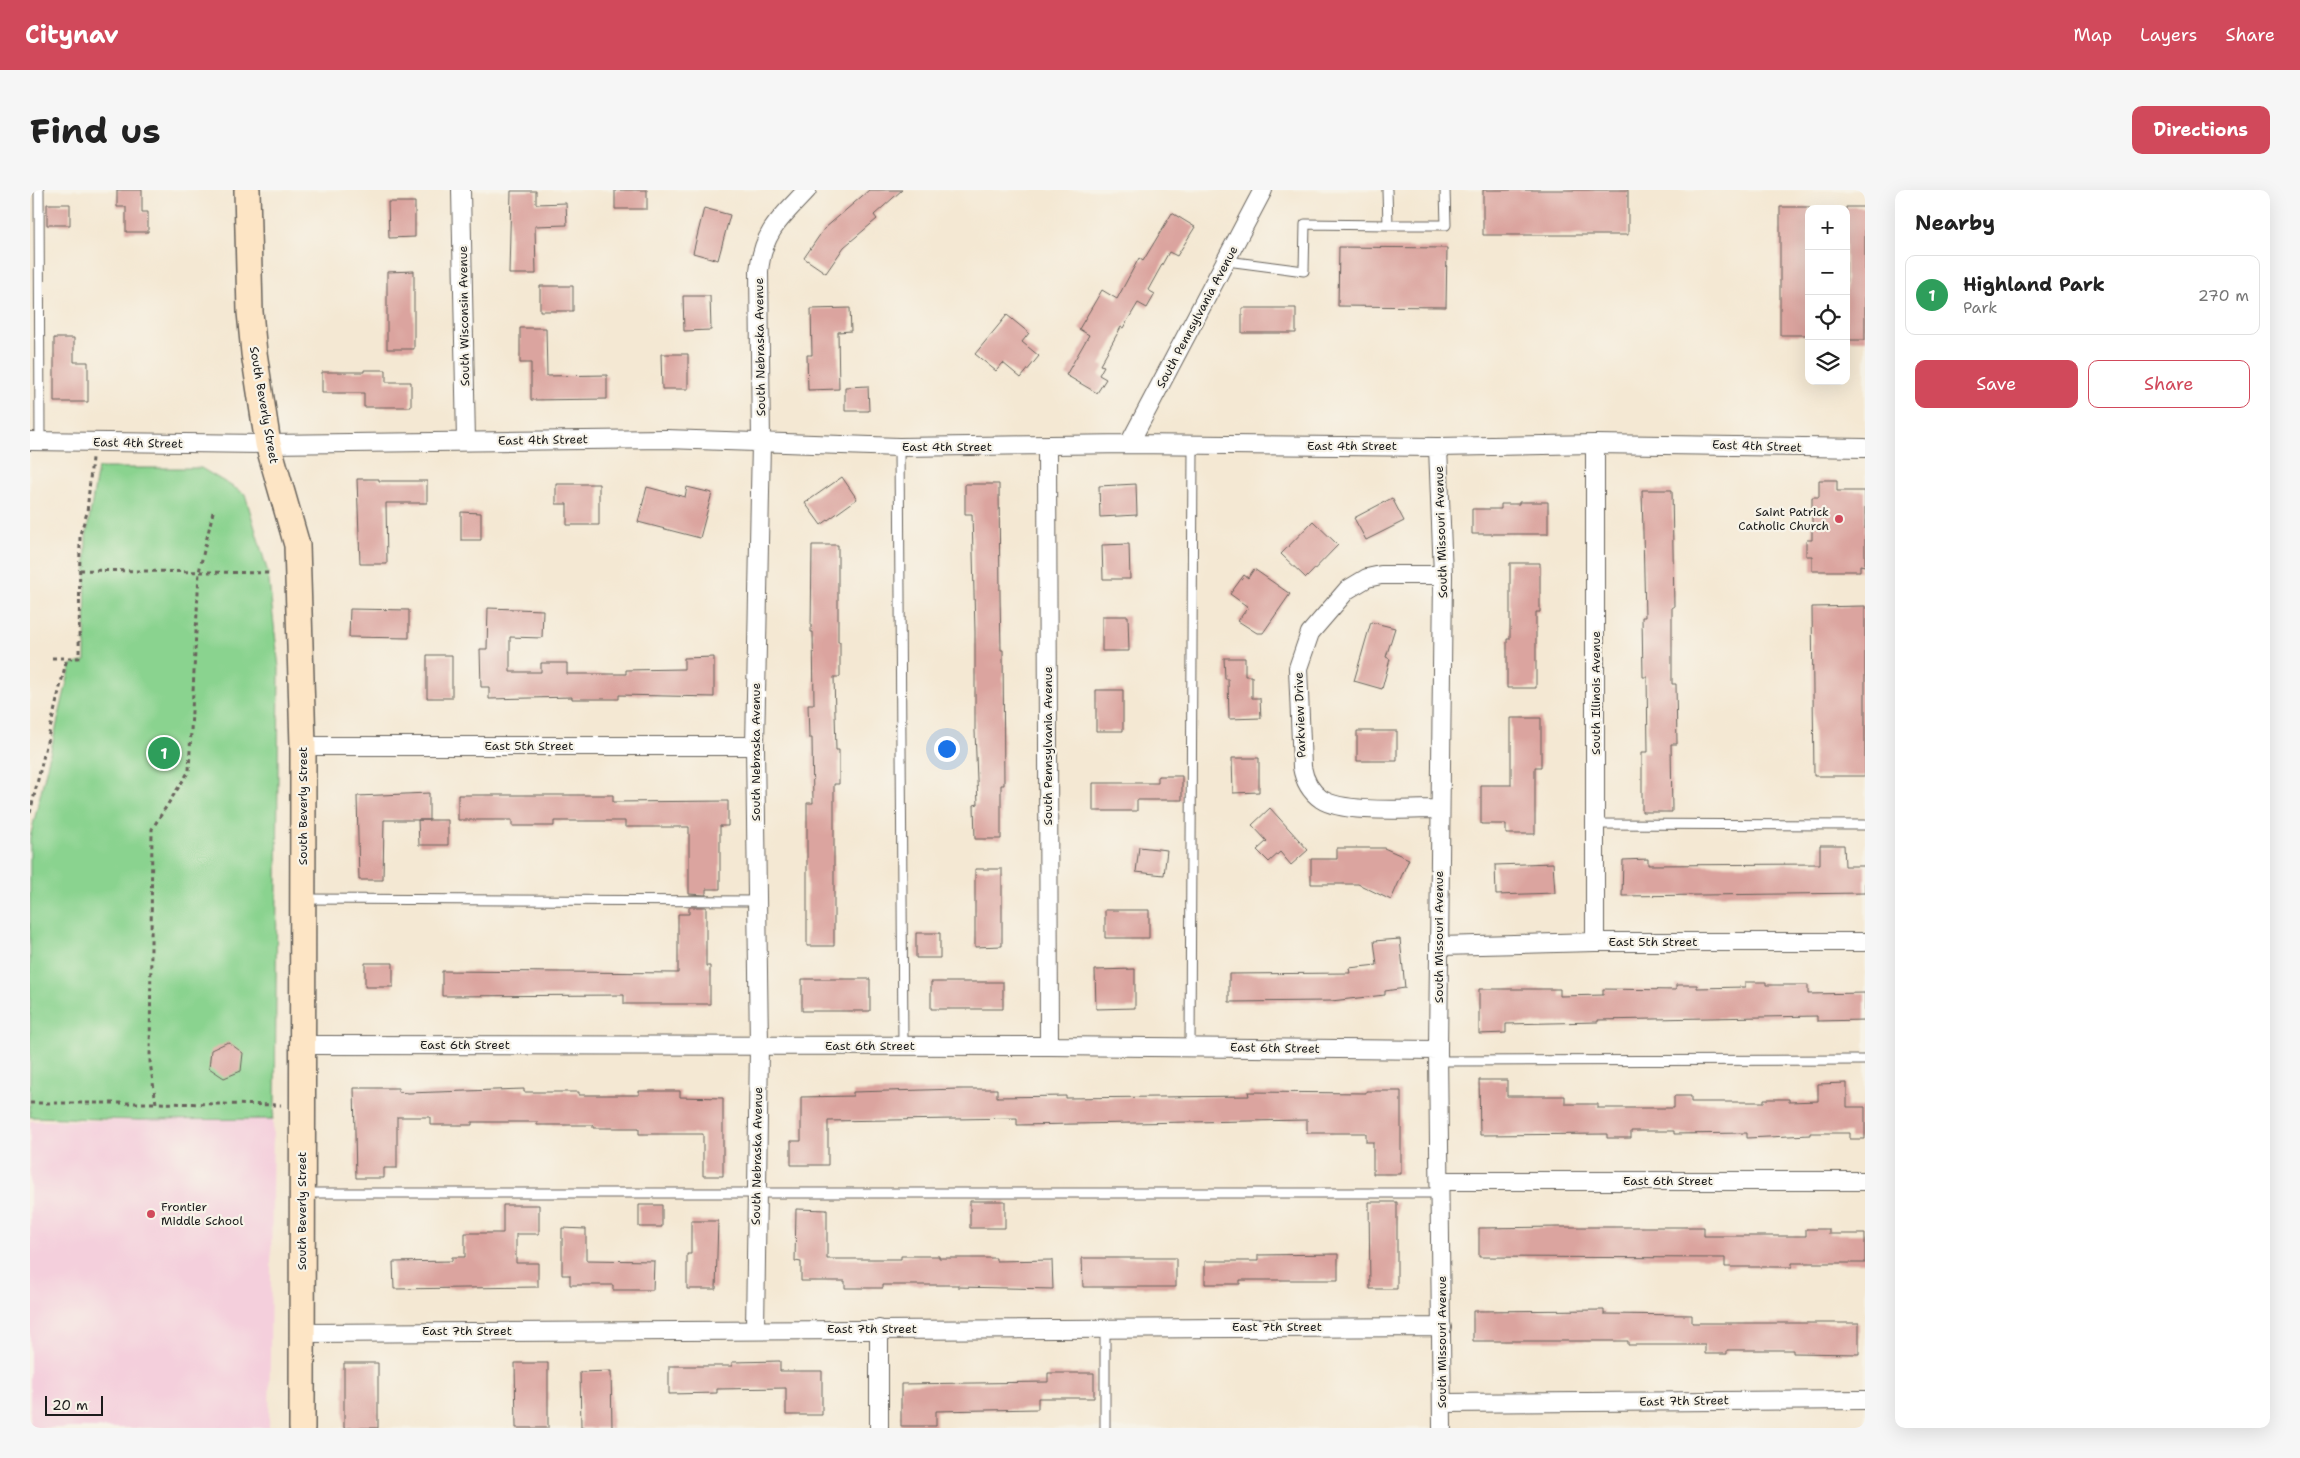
<!DOCTYPE html>
<html lang="en">
<head>
<meta charset="utf-8">
<style>
  :root { --surface:#fff; --page:#f6f6f6; --text:#222; --muted:#767676; --line:#e0e0e0; --accent:#d1495b }
  body { margin:0; font-family:"Shantell Sans",sans-serif; background:var(--page); color:var(--text) }
  .controls { position:absolute; right:15px; top:15px; display:grid; overflow:hidden; border-radius:10px; box-shadow:0 5px 20px #0002 }
  .controls button { width:45px; height:45px; display:grid; place-items:center; padding:0; border:0; border-bottom:1px solid var(--line); background:var(--surface); color:var(--text); font:25px sans-serif }
  .scale { position:absolute; left:15px; bottom:12px; width:58px; box-sizing:border-box; padding-left:5px; border:2px solid #1c1c1c; border-top:0; font-size:14px; line-height:18px; white-space:nowrap; color:#1c1c1c; -webkit-text-stroke:4px #f7f3e8; paint-order:stroke }
  .you { position:absolute; left:916px; top:558px; width:18px; height:18px; margin:-12px; border:4px solid #fff; border-radius:50%; background:#1a73e8; box-shadow:0 0 0 8px #1a73e833 }
  .badge { display:grid; place-items:center; width:32px; height:32px; border-radius:50%; background:var(--accent); color:#fff; font-size:16px; font-weight:700 }
  .pin { position:absolute; translate:-50% -50%; border:2px solid #fff; box-shadow:0 1px 5px #0006 }
  .list { margin:0; padding:0; list-style:none }
  h2 { display:flex; justify-content:space-between; align-items:center; height:65px; margin:0; padding:0 20px; font-size:21px }
  h2 small { font-size:16px; font-weight:400; color:var(--muted) }
  .list li { display:grid; grid-template-columns:32px 1fr auto; gap:15px; align-items:center; box-sizing:border-box; height:80px; margin:0 10px 10px; padding:0 10px; border:1px solid var(--line); border-radius:10px }
  .list b { display:block; font-size:19px; white-space:nowrap }
  .list p { margin:0; font-size:16px; white-space:nowrap; color:var(--muted) }
  .list em { font-size:16px; font-style:normal; color:var(--muted) }
  .actions { display:flex; gap:10px; padding:15px 20px }
  .actions a { flex:1; padding:11px 0; border:1px solid var(--accent); border-radius:10px; text-align:center; font-size:18px; color:var(--accent) }
  .actions .main { background:var(--accent); color:#fff }
  .icon { flex:none; width:28px; height:28px; fill:none; stroke:currentColor; stroke-width:2; stroke-linecap:round; stroke-linejoin:round }
  .map { position:relative; flex:none; width:1835px; height:1238px; overflow:hidden; border-radius:10px }
  header { display:flex; align-items:center; gap:30px; box-sizing:border-box; height:70px; padding:0 25px; background:var(--accent); color:#fff }
  header strong { font-size:24px }
  nav { display:flex; gap:28px; margin-inline-start:auto; font-size:18px }
  .intro { display:flex; align-items:center; justify-content:space-between; box-sizing:border-box; height:120px; padding:0 30px }
  h1 { margin:0; font-size:35px }
  .button { padding:12px 22px; border-radius:10px; background:var(--accent); color:#fff; font-size:18px; font-weight:700 }
  main { display:flex; gap:30px; padding:0 30px }
  aside { flex:1; background:var(--surface); border-radius:10px; box-shadow:0 5px 20px #0002 }
  .map>svg:first-child { display:block }
</style>
</head>
<body>
<header>
<strong>Citynav</strong>
<nav><a>Map</a><a>Layers</a><a>Share</a></nav>
</header>
<div class="intro"><h1>Find us</h1><a class="button">Directions</a></div>
<main>
<div class="map">
<svg width="1835" height="1238" viewBox="0 0 1835 1238">
  <rect width="100%" height="100%" fill="#f7f3e8"/>
  <filter id="ink" filterUnits="userSpaceOnUse"><feTurbulence type="fractalNoise" baseFrequency=".02" numOctaves="2"/><feDisplacementMap in="SourceGraphic" scale="10" xChannelSelector="R" yChannelSelector="G"/><feConvolveMatrix kernelMatrix="1 2 1 2 8 2 1 2 1" color-interpolation-filters="sRGB"/></filter>
  <filter id="wash" filterUnits="userSpaceOnUse"><feTurbulence type="fractalNoise" baseFrequency=".0096" numOctaves="4" result="noise"/><feDisplacementMap in="SourceGraphic" scale="20" xChannelSelector="R" yChannelSelector="G"/><feGaussianBlur stdDeviation="1.12" result="paint"/><feColorMatrix in="noise" values="0 0 0 0 0 0 0 0 0 0 0 0 0 0 0 0 0 1.4 0 .05"/><feComposite in="paint" operator="in"/></filter>
  <g filter="url(#wash)">
    <rect width="100%" height="100%" fill="#f4e8d3"/>
    <!-- built -->
    <path fill="#f4cfdc" d="M 243,929 L 239,1238 L 0,1238 L 0,931 Z"/>
    <!-- green -->
    <path fill="#8ad38f" stroke="#537856" d="M 68,278 L 171,278 L 215,304 L 238,383 L 249,478 L 245,915 L 243,929 L 109,930 L 0,927 L 0,648 L 41,475 L 55,471 L 56,347 Z"/>
    <g id="blocks">
      <!-- building -->
      <path fill="#dba49f" d="M 87,0 L 112,0 L 112,22 L 118,22 L 118,42 L 96,42 L 96,17 L 87,17 Z
        M 585,0 L 617,0 L 617,19 L 585,19 Z
        M 839,0 L 872,0 L 844,25 L 847,29 L 814,57 L 796,83 L 774,68 L 794,39 Z
        M 1453,0 L 1598,0 L 1598,45 L 1453,45 Z
        M 481,1 L 506,1 L 506,14 L 536,13 L 537,35 L 505,36 L 506,84 L 479,84 Z
        M 358,12 L 385,12 L 385,47 L 359,48 Z
        M 17,14 L 40,14 L 40,35 L 17,35 Z
        M 1750,17 L 1779,17 L 1779,145 L 1750,145 Z
        M 1816,17 L 1835,17 L 1835,150 L 1816,150 Z
        M 674,18 L 700,25 L 688,70 L 663,63 Z
        M 1142,23 L 1165,37 L 1147,66 L 1139,62 L 1118,100 L 1125,104 L 1117,118 L 1108,113 L 1093,138 L 1091,137 L 1070,175 L 1074,176 L 1069,185 L 1076,189 L 1067,203 L 1036,185 L 1059,145 L 1049,139 L 1072,100 L 1087,109 L 1109,68 L 1113,71 Z
        M 1309,57 L 1417,58 L 1416,117 L 1308,116 Z
        M 384,81 L 384,159 L 357,159 L 357,82 Z
        M 510,96 L 543,96 L 543,121 L 510,121 Z
        M 653,106 L 680,106 L 681,140 L 654,141 Z
        M 820,118 L 821,141 L 808,142 L 809,199 L 778,200 L 777,165 L 782,165 L 781,119 Z
        M 1212,118 L 1266,118 L 1266,143 L 1212,143 Z
        M 977,125 L 999,143 L 992,152 L 1009,166 L 991,188 L 973,173 L 966,181 L 945,164 Z
        M 490,138 L 516,138 L 517,186 L 577,185 L 577,209 L 501,210 L 501,173 L 490,173 Z
        M 24,148 L 44,148 L 44,172 L 58,172 L 58,212 L 24,212 Z
        M 631,164 L 658,164 L 658,199 L 632,199 Z
        M 334,180 L 356,180 L 356,192 L 381,192 L 381,217 L 334,217 L 334,203 L 292,203 L 292,182 L 334,182 Z
        M 838,196 L 839,221 L 815,221 L 815,197 Z
        M 812,287 L 827,309 L 791,335 L 775,313 Z
        M 327,289 L 349,289 L 349,291 L 397,291 L 397,313 L 356,313 L 357,374 L 330,374 Z
        M 1789,290 L 1807,290 L 1807,301 L 1835,301 L 1835,376 L 1830,375 L 1830,381 L 1782,381 L 1782,366 L 1776,366 L 1776,350 L 1782,350 L 1782,307 L 1789,307 Z
        M 526,294 L 569,294 L 569,335 L 537,335 L 537,314 L 526,314 Z
        M 935,294 L 969,294 L 970,407 L 971,460 L 973,460 L 974,595 L 971,595 L 971,649 L 945,649 L 944,615 L 948,614 L 945,541 L 945,442 L 942,324 L 935,324 Z
        M 1106,294 L 1107,325 L 1070,327 L 1069,296 Z
        M 617,297 L 655,307 L 657,297 L 682,303 L 670,348 L 608,332 Z
        M 1612,300 L 1642,300 L 1644,417 L 1642,417 L 1642,494 L 1646,494 L 1647,554 L 1641,554 L 1642,622 L 1612,622 L 1612,562 L 1618,562 L 1617,487 L 1613,487 L 1612,427 L 1615,427 Z
        M 1362,308 L 1374,331 L 1336,350 L 1324,328 Z
        M 1489,312 L 1518,312 L 1518,344 L 1442,344 L 1442,319 L 1471,319 L 1471,314 L 1489,314 Z
        M 431,322 L 451,323 L 451,350 L 431,350 Z
        M 1283,331 L 1308,355 L 1276,388 L 1251,364 Z
        M 1099,354 L 1100,389 L 1073,389 L 1072,355 Z
        M 782,355 L 808,355 L 808,452 L 810,452 L 810,487 L 804,487 L 806,560 L 809,560 L 809,594 L 804,594 L 804,756 L 777,756 L 777,613 L 783,613 L 782,548 L 779,548 L 778,514 L 784,514 L 783,442 L 781,442 Z
        M 1480,373 L 1510,373 L 1510,422 L 1506,422 L 1506,498 L 1477,498 L 1477,449 L 1480,449 Z
        M 1224,379 L 1260,404 L 1233,443 L 1227,443 L 1208,431 L 1218,417 L 1200,404 L 1214,385 L 1218,388 Z
        M 1835,416 L 1835,586 L 1784,586 L 1782,417 Z
        M 458,418 L 513,420 L 512,448 L 480,447 L 480,482 L 511,482 L 511,473 L 537,473 L 537,484 L 596,484 L 596,480 L 654,479 L 654,468 L 684,467 L 684,507 L 589,505 L 589,509 L 542,509 L 542,507 L 459,509 L 459,497 L 451,497 L 450,459 L 457,459 Z
        M 320,419 L 379,420 L 379,448 L 319,447 Z
        M 1072,426 L 1098,426 L 1099,461 L 1072,461 Z
        M 1341,432 L 1365,438 L 1356,467 L 1360,469 L 1352,499 L 1324,491 Z
        M 397,465 L 422,465 L 422,508 L 397,508 Z
        M 1194,468 L 1215,468 L 1215,486 L 1222,486 L 1222,508 L 1230,508 L 1231,528 L 1199,529 L 1198,489 L 1195,489 Z
        M 1066,500 L 1093,500 L 1093,541 L 1066,541 Z
        M 1481,528 L 1511,528 L 1511,577 L 1505,577 L 1505,644 L 1476,644 L 1476,634 L 1451,634 L 1451,595 L 1481,595 Z
        M 1327,541 L 1367,541 L 1367,571 L 1327,571 Z
        M 1202,568 L 1229,568 L 1229,602 L 1203,603 Z
        M 1128,586 L 1152,586 L 1152,610 L 1107,610 L 1107,621 L 1063,621 L 1063,593 L 1128,593 Z
        M 399,603 L 399,630 L 354,630 L 353,690 L 329,690 L 327,606 Z
        M 428,605 L 583,605 L 583,612 L 698,611 L 698,636 L 690,636 L 690,699 L 676,699 L 676,705 L 659,704 L 659,637 L 595,637 L 595,631 L 524,631 L 524,636 L 482,636 L 482,630 L 428,630 Z
        M 1240,618 L 1278,660 L 1261,675 L 1250,662 L 1239,672 L 1227,660 L 1237,651 L 1222,635 Z
        M 388,630 L 418,630 L 418,655 L 389,655 Z
        M 1790,655 L 1814,655 L 1815,676 L 1835,676 L 1835,703 L 1592,706 L 1593,670 L 1618,669 L 1618,675 L 1790,674 Z
        M 1109,657 L 1137,660 L 1134,685 L 1106,682 Z
        M 1307,658 L 1354,658 L 1379,669 L 1361,710 L 1328,694 L 1281,694 L 1281,669 L 1307,669 Z
        M 1523,673 L 1525,703 L 1466,705 L 1465,675 Z
        M 945,679 L 972,679 L 972,756 L 945,757 Z
        M 659,717 L 676,717 L 676,776 L 680,776 L 680,814 L 594,814 L 594,805 L 412,806 L 412,781 L 648,783 L 648,724 L 659,724 Z
        M 1075,720 L 1119,720 L 1119,748 L 1075,748 Z
        M 886,743 L 910,743 L 910,768 L 886,768 Z
        M 1370,749 L 1375,798 L 1355,801 L 1355,805 L 1301,811 L 1199,812 L 1199,784 L 1320,783 L 1319,778 L 1347,775 L 1344,751 Z
        M 335,773 L 363,773 L 363,797 L 335,797 Z
        M 1105,779 L 1105,818 L 1066,819 L 1065,780 Z
        M 772,789 L 840,789 L 840,821 L 772,821 Z
        M 901,792 L 973,792 L 973,819 L 901,819 Z
        M 1715,792 L 1736,792 L 1736,795 L 1778,795 L 1778,804 L 1835,803 L 1835,830 L 1787,831 L 1787,826 L 1568,830 L 1568,832 L 1476,834 L 1476,843 L 1449,844 L 1449,799 L 1530,799 L 1530,806 L 1573,805 L 1573,799 L 1646,800 L 1646,795 L 1667,795 L 1667,798 L 1715,797 Z
        M 198,852 L 213,863 L 211,881 L 194,888 L 179,878 L 181,860 Z
        M 1449,890 L 1477,890 L 1477,906 L 1535,906 L 1535,914 L 1568,914 L 1568,918 L 1644,918 L 1644,906 L 1661,906 L 1661,912 L 1734,912 L 1734,909 L 1759,909 L 1759,912 L 1788,911 L 1788,894 L 1817,893 L 1817,917 L 1835,917 L 1835,949 L 1820,949 L 1820,943 L 1780,943 L 1780,945 L 1717,948 L 1717,943 L 1644,944 L 1644,941 L 1601,941 L 1601,948 L 1577,948 L 1577,944 L 1450,945 Z
        M 324,898 L 368,898 L 368,902 L 378,903 L 494,899 L 494,902 L 549,902 L 549,905 L 609,905 L 609,901 L 650,901 L 650,907 L 693,908 L 693,986 L 673,986 L 673,944 L 609,944 L 609,938 L 563,938 L 563,935 L 507,935 L 507,932 L 442,932 L 442,935 L 400,935 L 400,927 L 367,927 L 367,978 L 354,978 L 354,988 L 326,988 Z
        M 929,899 L 967,899 L 967,907 L 1036,906 L 1036,908 L 1219,906 L 1218,902 L 1336,903 L 1336,901 L 1371,901 L 1371,984 L 1343,984 L 1343,952 L 1336,952 L 1336,943 L 1277,943 L 1277,930 L 987,935 L 987,928 L 798,931 L 798,975 L 761,975 L 761,951 L 771,951 L 771,907 L 823,906 L 823,902 Z
        M 940,1011 L 975,1011 L 975,1038 L 940,1038 Z
        M 1339,1012 L 1367,1012 L 1367,1099 L 1340,1099 Z
        M 473,1015 L 509,1015 L 509,1044 L 486,1044 L 486,1073 L 508,1073 L 508,1097 L 364,1099 L 363,1072 L 422,1071 L 422,1067 L 435,1067 L 435,1043 L 473,1043 Z
        M 609,1015 L 632,1015 L 632,1037 L 609,1037 Z
        M 766,1019 L 797,1020 L 797,1069 L 871,1069 L 871,1066 L 909,1066 L 909,1068 L 966,1068 L 966,1071 L 1022,1070 L 1023,1099 L 928,1097 L 928,1095 L 853,1095 L 853,1098 L 815,1098 L 815,1091 L 771,1091 L 771,1072 L 765,1071 Z
        M 661,1031 L 688,1031 L 686,1099 L 657,1099 L 657,1064 L 661,1064 Z
        M 1530,1037 L 1674,1037 L 1674,1046 L 1776,1046 L 1776,1039 L 1799,1039 L 1799,1044 L 1835,1044 L 1835,1073 L 1762,1073 L 1762,1077 L 1695,1077 L 1695,1068 L 1449,1067 L 1449,1038 Z
        M 532,1038 L 556,1039 L 556,1070 L 624,1071 L 623,1100 L 583,1100 L 583,1095 L 540,1095 L 540,1085 L 532,1085 Z
        M 1308,1064 L 1308,1090 L 1210,1090 L 1210,1094 L 1175,1094 L 1175,1071 L 1228,1071 L 1228,1065 Z
        M 1052,1068 L 1146,1068 L 1146,1097 L 1053,1097 Z
        M 1574,1120 L 1574,1124 L 1662,1125 L 1662,1133 L 1829,1133 L 1829,1164 L 1763,1163 L 1763,1160 L 1697,1160 L 1697,1164 L 1675,1164 L 1675,1155 L 1598,1155 L 1598,1151 L 1443,1151 L 1443,1121 Z
        M 750,1171 L 750,1181 L 792,1181 L 792,1225 L 756,1225 L 756,1198 L 687,1199 L 687,1203 L 639,1204 L 639,1176 L 702,1176 L 702,1172 Z
        M 314,1173 L 348,1173 L 348,1238 L 314,1238 Z
        M 485,1173 L 518,1173 L 518,1238 L 486,1238 Z
        M 581,1181 L 582,1238 L 551,1238 L 550,1182 Z
        M 1018,1183 L 1064,1183 L 1064,1208 L 1008,1208 L 1008,1219 L 906,1221 L 906,1236 L 871,1236 L 871,1194 L 1018,1192 Z"/>
    </g>
  </g>
  <g filter="url(#ink)">
    <use href="#blocks" fill-opacity="0" stroke="#68635c" stroke-width="1"/>
    <g fill="none" stroke-linecap="round" stroke-linejoin="round">
      <defs>
        <path id="lane" d="M 9,0 L 10,252
          M 1357,0 L 1358,35 L 1416,35 L 1415,0
          M 1197,71 L 1274,81 L 1275,34 L 1358,35
          M 869,257 L 873,856
          M 1566,634 L 1835,635
          M 273,709 L 727,711
          M 1160,857 L 1163,256
          M 1408,871 L 1835,870
          M 273,1003 L 1410,1003
          M 1075,1138 L 1075,1238"/>
        <path id="street" d="M 431,0 L 436,251
          M 0,251 L 238,254 L 636,249 L 869,257 L 1099,254 L 1408,257 L 1565,254 L 1835,258
          M 1099,254 L 1233,0
          M 1565,254 L 1565,752
          M 1017,256 L 1019,856
          M 1408,257 L 1413,385 L 1408,860 L 1412,1238
          M 273,556 L 725,556
          M 1409,619 C 1381,619 1313,624 1291,609 C 1280,601 1274,589 1272,577 L 1268,478 L 1280,443 L 1317,400 L 1337,388 L 1351,385 L 1413,385
          M 1410,756 L 1565,752 L 1835,752
          M 273,855 L 1019,856 L 1408,860
          M 1410,991 L 1835,991
          M 725,1139 L 729,856 L 725,556 L 731,252 L 729,81 C 733,41 751,28 777,0
          M 272,1143 L 1412,1137
          M 1412,1213 L 1835,1210
          M 849,1238 L 849,1139"/>
        <path id="secondary" d="M 217,0 L 220,122 L 224,163 L 238,254 L 267,355 L 273,556 L 272,1238"/>
      </defs>
      <!-- lane casing -->
      <use href="#lane" stroke="#68635c" stroke-width="11"/>
      <!-- street casing -->
      <use href="#street" stroke="#68635c" stroke-width="20"/>
      <!-- secondary casing -->
      <use href="#secondary" stroke="#68635c" stroke-width="28"/>
      <!-- path -->
      <path stroke="#68635c" stroke-width="3" stroke-dasharray="4 4" stroke-linecap="butt" d="M 183,322 L 169,382 L 159,581 L 122,639 L 120,872 L 126,913 L 251,915
        M 50,380 L 238,383
        M 22,468 L 49,468 L 50,344 L 57,323 L 62,268
        M 0,623 L 37,468
        M 0,913 L 126,913"/>
      <!-- lane -->
      <use href="#lane" stroke="#fff" stroke-width="9"/>
      <!-- street -->
      <use href="#street" stroke="#fff" stroke-width="18"/>
      <!-- secondary -->
      <use href="#secondary" stroke="#fde5c5" stroke-width="25"/>
    </g>
  </g>
  <!-- markers -->
  <g fill="#d1495b" stroke="#f7f3e8" stroke-width="2">
    <circle cx="1809" cy="329" r="5"/>
    <circle cx="121" cy="1024" r="5"/>
  </g>
  <g text-anchor="middle" stroke-width="4.5" stroke-linejoin="round" paint-order="stroke">
    <!-- street labels -->
    <g font-size="12" fill="#1c1c1c" stroke="#f7f3e8">
      <text transform="translate(434 126) rotate(-91)" y="4">South Wisconsin Avenue</text>
      <text transform="translate(1167 127) rotate(-62)" y="4">South Pennsylvania Avenue</text>
      <text transform="translate(730 157) rotate(-91)" y="4">South Nebraska Avenue</text>
      <text transform="translate(234 215) rotate(80)" y="4">South Beverly Street</text>
      <text transform="translate(513 250) rotate(-1)" y="4">East 4th Street</text>
      <text transform="translate(108 253) rotate(1)" y="4">East 4th Street</text>
      <text x="1322" y="260">East 4th Street</text>
      <text transform="translate(1727 256) rotate(2)" y="4">East 4th Street</text>
      <text x="917" y="261">East 4th Street</text>
      <text transform="translate(1411 342) rotate(-92)" y="4">South Missouri Avenue</text>
      <text transform="translate(1566 503) rotate(-90)" y="4">South Illinois Avenue</text>
      <text transform="translate(1270 525) rotate(-92)" y="4">Parkview Drive</text>
      <text x="499" y="560">East 5th Street</text>
      <text transform="translate(1018 556) rotate(-90)" y="4">South Pennsylvania Avenue</text>
      <text transform="translate(726 562) rotate(-90)" y="4">South Nebraska Avenue</text>
      <text transform="translate(273 616) rotate(-90)" y="4">South Beverly Street</text>
      <text transform="translate(1409 747) rotate(-90)" y="4">South Missouri Avenue</text>
      <text x="1623" y="756">East 5th Street</text>
      <text x="435" y="859">East 6th Street</text>
      <text x="840" y="860">East 6th Street</text>
      <text transform="translate(1245 858) rotate(1)" y="4">East 6th Street</text>
      <text transform="translate(727 966) rotate(-89)" y="4">South Nebraska Avenue</text>
      <text x="1638" y="995">East 6th Street</text>
      <text transform="translate(272 1021) rotate(-90)" y="4">South Beverly Street</text>
      <text x="1247" y="1141">East 7th Street</text>
      <text x="842" y="1143">East 7th Street</text>
      <text x="437" y="1145">East 7th Street</text>
      <text transform="translate(1412 1152) rotate(-90)" y="4">South Missouri Avenue</text>
      <text transform="translate(1654 1211) rotate(-1)" y="4">East 7th Street</text>
    </g>
    <!-- poi labels -->
    <g font-size="12" fill="#1c1c1c" stroke="#f7f3e8" text-anchor="end">
      <text x="1799" y="326">Saint Patrick<tspan x="1799" dy="14">Catholic Church</tspan></text>
      <text x="131" y="1021" text-anchor="start">Frontier<tspan x="131" dy="14">Middle School</tspan></text>
    </g>
  </g>
</svg>
<div class="controls">
<button>+</button>
<button>−</button>
<button><svg class="icon" aria-label="locate" viewBox="0 0 24 24"><circle cx="12" cy="12" r="6"/><path d="M12 2v4M12 18v4M2 12h4M18 12h4"/></svg></button>
<button><svg class="icon" aria-label="layers" viewBox="0 0 24 24"><path d="M12 4l9 5-9 5-9-5zM3 14l9 5 9-5"/></svg></button>
</div>
<div class="scale">20 m</div>
<div class="you"></div>
<div class="pin badge" style="left:134px;top:563px;background:#2e9e5b">1</div>
</div>
<aside>
<h2>Nearby<small></small></h2>
<ul class="list">
<li><span class="badge" style="background:#2e9e5b">1</span><div><b>Highland Park</b><p>Park</p></div><em>270 m</em></li>
</ul>
<div class="actions"><a class="main">Save</a><a>Share</a></div>
</aside>
</main>
</body>
</html>
